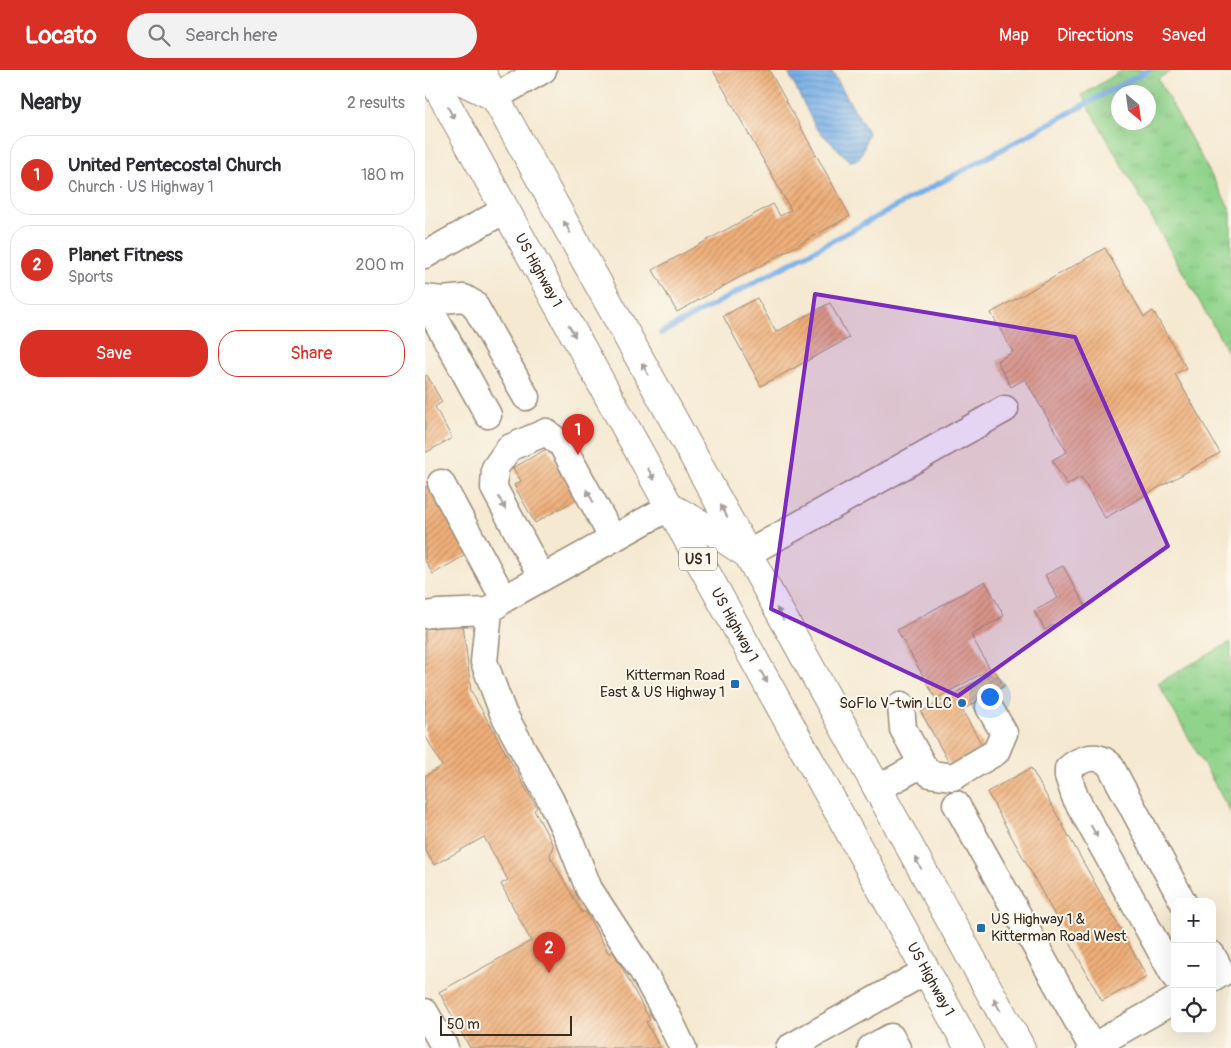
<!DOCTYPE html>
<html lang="en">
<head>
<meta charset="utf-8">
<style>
  :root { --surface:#fff; --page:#f2f2f3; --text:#2b2b33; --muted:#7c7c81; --line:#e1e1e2; --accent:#d93025 }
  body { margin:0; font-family:Pangolin,sans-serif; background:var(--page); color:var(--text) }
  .controls { position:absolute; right:15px; bottom:15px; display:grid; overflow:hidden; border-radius:10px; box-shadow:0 5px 20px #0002 }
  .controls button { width:45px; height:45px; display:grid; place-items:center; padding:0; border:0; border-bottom:1px solid var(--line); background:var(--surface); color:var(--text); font:25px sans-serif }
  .compass { position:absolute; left:686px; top:15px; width:45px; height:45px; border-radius:50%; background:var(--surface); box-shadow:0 5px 20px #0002; rotate:151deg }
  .scale { position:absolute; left:15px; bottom:12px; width:132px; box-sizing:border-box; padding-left:5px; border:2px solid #3b2a1e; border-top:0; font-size:14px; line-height:18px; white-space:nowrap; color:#3b2a1e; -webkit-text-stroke:4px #fbf7ec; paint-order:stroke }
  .you { position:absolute; left:564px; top:626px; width:18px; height:18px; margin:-12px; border:4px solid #fff; border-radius:50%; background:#1a73e8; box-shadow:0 0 0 8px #1a73e833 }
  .badge { display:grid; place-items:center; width:32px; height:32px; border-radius:50%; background:var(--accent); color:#fff; font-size:16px; font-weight:700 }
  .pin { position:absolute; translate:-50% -41px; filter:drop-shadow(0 1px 2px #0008) }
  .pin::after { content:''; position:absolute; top:26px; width:18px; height:15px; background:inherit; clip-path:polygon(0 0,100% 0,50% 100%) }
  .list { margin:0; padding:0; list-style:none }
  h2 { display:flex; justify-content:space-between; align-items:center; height:65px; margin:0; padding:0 20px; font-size:21px }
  h2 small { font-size:16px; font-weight:400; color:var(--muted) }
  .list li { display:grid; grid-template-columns:32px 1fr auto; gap:15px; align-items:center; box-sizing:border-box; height:80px; margin:0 10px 10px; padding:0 10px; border:1px solid var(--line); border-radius:20px }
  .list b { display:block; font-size:19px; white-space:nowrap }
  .list p { margin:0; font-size:16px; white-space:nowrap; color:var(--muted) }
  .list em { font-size:16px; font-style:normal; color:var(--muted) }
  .actions { display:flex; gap:10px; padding:15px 20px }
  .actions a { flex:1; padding:11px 0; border:1px solid var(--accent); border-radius:20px; text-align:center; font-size:18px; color:var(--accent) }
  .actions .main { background:var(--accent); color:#fff }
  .icon { flex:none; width:28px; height:28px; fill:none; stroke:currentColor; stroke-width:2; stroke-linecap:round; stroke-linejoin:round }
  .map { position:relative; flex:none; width:806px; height:978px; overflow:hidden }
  header { display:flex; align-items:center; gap:30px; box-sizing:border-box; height:70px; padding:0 25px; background:var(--accent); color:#fff }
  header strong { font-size:24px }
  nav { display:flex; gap:28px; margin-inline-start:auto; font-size:18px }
  .search { width:350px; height:45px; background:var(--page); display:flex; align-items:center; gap:12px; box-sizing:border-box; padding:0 18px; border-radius:28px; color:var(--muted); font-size:19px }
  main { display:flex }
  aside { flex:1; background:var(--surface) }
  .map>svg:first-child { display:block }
</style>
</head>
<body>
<header>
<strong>Locato</strong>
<div class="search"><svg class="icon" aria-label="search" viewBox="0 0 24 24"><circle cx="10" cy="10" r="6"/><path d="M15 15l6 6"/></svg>Search here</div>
<nav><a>Map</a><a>Directions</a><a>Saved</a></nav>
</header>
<main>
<aside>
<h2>Nearby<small>2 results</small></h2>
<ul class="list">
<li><span class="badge">1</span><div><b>United Pentecostal Church</b><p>Church · US Highway 1</p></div><em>180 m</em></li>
<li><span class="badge">2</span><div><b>Planet Fitness</b><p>Sports</p></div><em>200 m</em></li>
</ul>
<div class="actions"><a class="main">Save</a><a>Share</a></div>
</aside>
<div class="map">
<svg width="806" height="978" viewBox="0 0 806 978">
  <defs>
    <pattern id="grass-tufts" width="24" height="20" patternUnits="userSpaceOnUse" patternTransform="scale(1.25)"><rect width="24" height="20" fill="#90d38b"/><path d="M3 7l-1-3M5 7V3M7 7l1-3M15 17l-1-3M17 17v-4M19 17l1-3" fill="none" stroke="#7db578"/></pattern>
    <pattern id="water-rules" width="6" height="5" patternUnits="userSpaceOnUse" patternTransform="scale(1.25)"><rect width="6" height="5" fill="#77afe7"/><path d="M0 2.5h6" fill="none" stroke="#638fbb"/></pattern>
    <pattern id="building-hatch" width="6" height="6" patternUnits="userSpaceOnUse" patternTransform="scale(1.25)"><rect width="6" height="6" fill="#efaf7a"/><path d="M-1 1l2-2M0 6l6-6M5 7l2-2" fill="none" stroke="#c38f63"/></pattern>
  </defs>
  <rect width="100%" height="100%" fill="#fbf7ec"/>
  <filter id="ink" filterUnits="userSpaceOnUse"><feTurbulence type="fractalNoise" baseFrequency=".02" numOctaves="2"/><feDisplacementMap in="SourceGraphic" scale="10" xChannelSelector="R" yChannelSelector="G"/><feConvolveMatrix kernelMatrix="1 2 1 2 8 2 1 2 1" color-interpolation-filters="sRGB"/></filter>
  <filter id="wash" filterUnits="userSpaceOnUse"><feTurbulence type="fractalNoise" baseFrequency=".0096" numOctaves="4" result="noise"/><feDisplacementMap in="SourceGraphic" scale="20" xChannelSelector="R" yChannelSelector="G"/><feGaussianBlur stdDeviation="1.12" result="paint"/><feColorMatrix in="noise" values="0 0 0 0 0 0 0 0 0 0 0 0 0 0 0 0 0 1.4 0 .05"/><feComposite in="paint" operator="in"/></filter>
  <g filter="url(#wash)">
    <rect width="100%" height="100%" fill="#f5e9d2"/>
    <!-- grass -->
    <path fill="url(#grass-tufts)" stroke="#667e54" fill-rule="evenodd" d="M 698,0 L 747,0 L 733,9 L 806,141 L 806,287 L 657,25 ZM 694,22 L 724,22 L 724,52 L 694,52 Z
      M 806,572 L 806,743 L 733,613 Z"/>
    <!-- water -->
    <path fill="url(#water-rules)" stroke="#596c82" d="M 362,0 L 406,0 L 443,62 L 439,78 L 434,89 L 425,91 L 391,58 Z"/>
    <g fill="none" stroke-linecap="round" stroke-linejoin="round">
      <!-- stream -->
      <path stroke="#77afe7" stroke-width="5.5" d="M 236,263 L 724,0"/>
    </g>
    <g id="blocks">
      <!-- building -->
      <path fill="url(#building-hatch)" d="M 288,0 L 344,0 L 425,146 L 252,242 L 228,200 L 348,134 L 355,146 L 366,140 Z
        M 680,178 L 719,247 L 728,241 L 761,298 L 750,304 L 795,383 L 680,448 L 656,407 L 642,415 L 627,390 L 642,382 L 600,309 L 586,317 L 572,291 L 588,282 L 566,243 Z
        M 332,228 L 351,262 L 405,233 L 424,268 L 336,316 L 298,246 Z
        M 2,305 L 17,332 L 10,337 L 27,368 L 0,383 L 0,306 Z
        M 123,378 L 152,429 L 110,453 L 89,415 L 96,411 L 88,398 Z
        M 5,415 L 44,483 L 8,504 L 0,490 L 0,417 Z
        M 638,496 L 661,537 L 620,560 L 609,541 L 633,528 L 620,505 Z
        M 560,511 L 579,546 L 546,565 L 565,599 L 511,629 L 472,560 Z
        M 38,554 L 46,621 L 112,738 L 109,740 L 128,775 L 125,786 L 157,843 L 160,841 L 184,884 L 188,881 L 225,950 L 221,952 L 235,978 L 45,978 L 14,922 L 106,871 L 76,814 L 83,810 L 59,767 L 9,795 L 0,779 L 0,706 L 17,696 L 0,665 L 0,559 Z
        M 570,601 L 579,616 L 537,640 L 561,682 L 528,700 L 496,642 Z
        M 606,698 L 722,907 L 677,931 L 562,722 Z"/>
    </g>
  </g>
  <g filter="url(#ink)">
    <use href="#blocks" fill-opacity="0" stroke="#988a78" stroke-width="1"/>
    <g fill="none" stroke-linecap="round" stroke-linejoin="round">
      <defs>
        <path id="minor" d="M 70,27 L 118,0
          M 0,185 L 80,140
          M 0,228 L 17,230 L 39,228 L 49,234 L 101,327
          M 0,230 L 63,345
          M 16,413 L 79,529
          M 245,437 L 79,529 L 64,541 L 59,592 L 78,643 L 125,729 L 146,773 L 164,819 L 218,902 L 242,945 L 258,978
          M 322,484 L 580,339
          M 117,508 L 69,418 L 70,398 L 84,378 L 121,362 L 137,375 L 188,469
          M 0,545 L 13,543 L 64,541
          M 497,694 L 505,704 L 528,707 L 571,682 L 579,663 L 564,637
          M 452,719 L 497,694 L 478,659 L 476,635
          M 531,734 L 667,977 L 665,978
          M 787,885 L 797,903 L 787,909
          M 750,907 L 650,727 L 643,706 L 643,699 C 652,691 667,684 678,690 C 681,691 683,693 685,695 L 758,832
          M 0,942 L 20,978
          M 364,978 L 501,901
          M 446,978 L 466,967 L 472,978
          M 668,978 L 667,977 L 750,930"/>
        <g id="major">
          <path id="s1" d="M 3,0 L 544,978"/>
          <path d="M 19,0 L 35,10 L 70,27"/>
          <path d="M 55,0 L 596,978"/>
          <path d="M 245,437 L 281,457 L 319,482"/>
        </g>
      </defs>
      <!-- minor casing -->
      <use href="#minor" stroke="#988a78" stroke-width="29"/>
      <!-- major casing -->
      <use href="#major" stroke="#988a78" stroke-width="30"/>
      <!-- minor -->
      <use href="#minor" stroke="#fff" stroke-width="26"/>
      <!-- major -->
      <use href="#major" stroke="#fff" stroke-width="28"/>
    </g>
    <!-- one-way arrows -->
    <defs><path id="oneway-solid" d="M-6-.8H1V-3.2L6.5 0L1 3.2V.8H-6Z" transform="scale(1.25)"/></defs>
    <g fill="#a79f9a">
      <use href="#oneway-solid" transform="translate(26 43) rotate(61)"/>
      <use href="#oneway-solid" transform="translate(142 157) rotate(-119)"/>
      <use href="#oneway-solid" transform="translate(147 261) rotate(61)"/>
      <use href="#oneway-solid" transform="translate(220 299) rotate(-119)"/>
      <use href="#oneway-solid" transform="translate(226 404) rotate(61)"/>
      <use href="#oneway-solid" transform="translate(165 426) rotate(-118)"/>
      <use href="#oneway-solid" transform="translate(77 433) rotate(62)"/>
      <use href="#oneway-solid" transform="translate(299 441) rotate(-119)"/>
      <use href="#oneway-solid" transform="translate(355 544) rotate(-119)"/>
      <use href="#oneway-solid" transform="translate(339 607) rotate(61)"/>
      <use href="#oneway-solid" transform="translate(669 761) rotate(61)"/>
      <use href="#oneway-solid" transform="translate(493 793) rotate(-119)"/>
      <use href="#oneway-solid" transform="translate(572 935) rotate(-119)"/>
    </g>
  </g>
  <!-- marked area -->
  <path fill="#7b2cbf" fill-opacity="0.2" stroke="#7b2cbf" stroke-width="4" stroke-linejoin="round" d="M 390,224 L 650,267 L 743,476 L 533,626 L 346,539 Z"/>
  <!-- markers -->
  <g fill="#1f6fb2" stroke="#fbf7ec" stroke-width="2">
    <rect x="305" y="609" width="10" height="10" rx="2.5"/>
    <circle cx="537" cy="633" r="5"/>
    <rect x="551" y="853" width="10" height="10" rx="2.5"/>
  </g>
  <g text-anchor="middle" stroke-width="4" stroke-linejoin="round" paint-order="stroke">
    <!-- shield labels -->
    <rect fill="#fbf7ec" stroke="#75685c" stroke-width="1" x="254" y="477.5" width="38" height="23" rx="4"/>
    <g font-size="14" font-weight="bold" fill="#3b2a1e">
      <text x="273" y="494">US 1</text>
    </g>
    <!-- street labels -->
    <g font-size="15" fill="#3b2a1e" stroke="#fbf7ec">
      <text dy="5" stroke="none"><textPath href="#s1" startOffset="229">US Highway 1</textPath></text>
      <text dy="5" stroke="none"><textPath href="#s1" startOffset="634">US Highway 1</textPath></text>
      <text dy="5" stroke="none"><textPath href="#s1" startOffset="1039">US Highway 1</textPath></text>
    </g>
    <!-- poi labels -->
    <g font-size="15" fill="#3b2a1e" stroke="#fbf7ec" text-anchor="end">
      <text x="300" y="610">Kitterman Road<tspan x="300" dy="17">East &amp; US Highway 1</tspan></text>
      <text x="527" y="638">SoFlo V-twin LLC</text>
      <text x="566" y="854" text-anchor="start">US Highway 1 &amp;<tspan x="566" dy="17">Kitterman Road West</tspan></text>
    </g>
  </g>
</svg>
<div class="controls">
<button>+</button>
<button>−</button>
<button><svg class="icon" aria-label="locate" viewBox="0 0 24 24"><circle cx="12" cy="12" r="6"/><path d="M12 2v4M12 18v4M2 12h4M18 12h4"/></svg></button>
</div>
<svg class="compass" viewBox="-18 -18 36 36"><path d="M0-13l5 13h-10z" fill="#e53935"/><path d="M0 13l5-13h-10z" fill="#7c7c81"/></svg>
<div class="scale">50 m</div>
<div class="you"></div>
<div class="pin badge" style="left:153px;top:385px">1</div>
<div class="pin badge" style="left:124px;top:903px">2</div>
</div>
</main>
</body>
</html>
